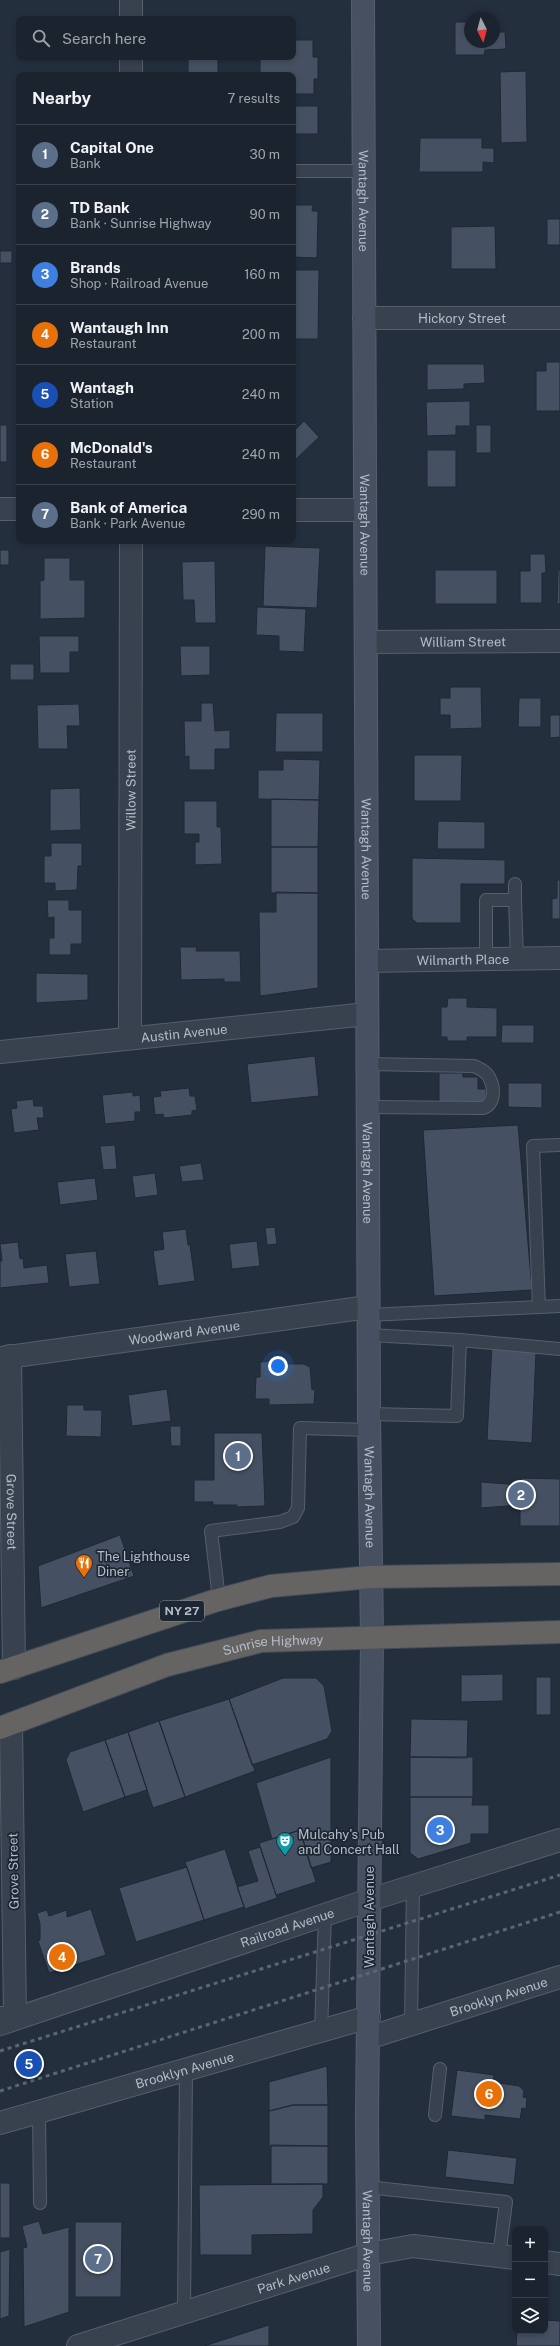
<!DOCTYPE html>
<html lang="en">
<head>
<meta charset="utf-8">
<style>
  :root { --surface:#1b232e; --page:#282f3a; --text:#f1f3f6; --muted:#a0a4aa; --line:#39404a; --accent:#8ab4f8 }
  body { margin:0; font-family:"Public Sans",sans-serif; background:var(--page); color:var(--text) }
  .controls { position:absolute; right:12px; bottom:12px; display:grid; overflow:hidden; border-radius:8px; box-shadow:0 2px 6px #0003 }
  .controls button { width:36px; height:36px; display:grid; place-items:center; padding:0; border:0; border-bottom:1px solid var(--line); background:var(--surface); color:var(--text); font:20px sans-serif }
  .compass { position:absolute; left:464px; top:12px; width:36px; height:36px; border-radius:50%; background:var(--surface); box-shadow:0 2px 6px #0003; rotate:174deg }
  .you { position:absolute; left:278px; top:1366px; width:14px; height:14px; margin:-10px; border:3px solid #fff; border-radius:50%; background:#1a73e8; box-shadow:0 0 0 6px #1a73e833 }
  .badge { display:grid; place-items:center; width:26px; height:26px; border-radius:50%; background:var(--accent); color:#fff; font-size:13px; font-weight:700 }
  .pin { position:absolute; translate:-50% -50%; border:2px solid #fff; box-shadow:0 1px 4px #0006 }
  .list { margin:0; padding:0; list-style:none }
  h2 { display:flex; justify-content:space-between; align-items:center; height:52px; margin:0; padding:0 16px; font-size:17px }
  h2 small { font-size:13px; font-weight:400; color:var(--muted) }
  .list li { display:grid; grid-template-columns:26px 1fr auto; gap:12px; align-items:center; box-sizing:border-box; height:60px; padding:0 16px; border-top:1px solid var(--line) }
  .list b { display:block; font-size:15px; white-space:nowrap }
  .list p { margin:0; font-size:13px; white-space:nowrap; color:var(--muted) }
  .list em { font-size:13px; font-style:normal; color:var(--muted) }
  .icon { flex:none; width:22px; height:22px; fill:none; stroke:currentColor; stroke-width:2; stroke-linecap:round; stroke-linejoin:round }
  .map { position:relative; flex:none; width:560px; height:2346px; overflow:hidden }
  .search { position:absolute; background:var(--surface); box-shadow:0 2px 6px #0003; left:16px; top:16px; width:280px; height:44px; display:flex; align-items:center; gap:10px; box-sizing:border-box; padding:0 14px; border-radius:8px; color:var(--muted); font-size:15px }
  .panel { position:absolute; background:var(--surface); box-shadow:0 2px 6px #0003; left:16px; top:72px; width:280px; height:472px; border-radius:8px }
  .map>svg:first-child { display:block }
</style>
</head>
<body>
<div class="map">
<svg width="560" height="2346" viewBox="0 0 560 2346">
  <rect width="100%" height="100%" fill="#242f3e"/>
  <!-- building -->
  <path fill="#455162" stroke="#1f2835" d="M 455,22 L 470,22 L 470,42 L 494,42 L 494,32 L 505,32 L 506,49 L 485,50 L 484,55 L 455,55 Z
    M 293,40 L 313,40 L 313,57 L 318,57 L 318,79 L 314,79 L 314,94 L 293,94 L 293,75 L 260,75 L 260,57 L 293,57 Z
    M 188,57 L 218,57 L 218,75 L 188,75 Z
    M 526,71 L 527,142 L 501,143 L 500,72 Z
    M 44,74 L 82,74 L 82,75 L 44,75 Z
    M 293,106 L 318,106 L 318,134 L 293,134 Z
    M 420,138 L 482,138 L 482,148 L 494,148 L 494,163 L 483,162 L 483,172 L 419,172 Z
    M 17,204 L 19,204 L 19,218 L 17,218 Z
    M 293,205 L 313,205 L 312,211 L 318,211 L 317,258 L 293,257 Z
    M 547,219 L 560,219 L 560,245 L 547,245 Z
    M 495,226 L 496,269 L 451,269 L 451,227 Z
    M 0,251 L 12,251 L 12,263 L 0,263 Z
    M 293,270 L 319,270 L 318,339 L 293,339 Z
    M 546,362 L 560,362 L 560,411 L 536,411 L 536,371 L 546,371 Z
    M 427,364 L 484,364 L 485,383 L 464,384 L 464,389 L 427,390 Z
    M 470,401 L 470,426 L 456,426 L 456,435 L 427,436 L 426,402 Z
    M 304,421 L 319,437 L 293,462 L 293,427 L 296,429 Z
    M 0,425 L 7,425 L 7,462 L 0,462 Z
    M 476,425 L 491,425 L 491,453 L 476,453 Z
    M 427,450 L 456,450 L 456,487 L 427,487 Z
    M 265,546 L 320,548 L 317,608 L 263,606 Z
    M 0,550 L 9,550 L 9,565 L 0,565 Z
    M 530,554 L 545,554 L 546,573 L 542,573 L 542,603 L 520,603 L 520,571 L 530,571 Z
    M 44,558 L 70,558 L 70,580 L 85,580 L 85,618 L 40,619 L 40,581 L 44,580 Z
    M 215,561 L 216,623 L 195,623 L 194,600 L 183,600 L 182,562 Z
    M 435,570 L 497,570 L 497,604 L 435,604 Z
    M 558,570 L 560,570 L 560,604 L 557,604 Z
    M 257,607 L 306,609 L 304,652 L 279,651 L 279,636 L 256,635 Z
    M 39,636 L 79,636 L 79,652 L 70,652 L 70,673 L 40,673 Z
    M 180,646 L 210,646 L 210,675 L 181,676 Z
    M 10,664 L 34,664 L 34,680 L 10,680 Z
    M 450,687 L 481,687 L 482,728 L 450,729 L 450,715 L 440,715 L 440,698 L 450,698 Z
    M 519,698 L 541,698 L 541,727 L 518,727 Z
    M 201,703 L 213,703 L 215,731 L 230,730 L 230,749 L 215,749 L 215,770 L 189,770 L 189,756 L 185,757 L 184,721 L 201,721 Z
    M 79,704 L 80,726 L 67,726 L 68,749 L 38,749 L 37,705 Z
    M 276,713 L 323,713 L 323,752 L 275,752 Z
    M 550,715 L 560,715 L 560,737 L 550,738 Z
    M 414,755 L 462,755 L 461,801 L 414,801 Z
    M 283,759 L 320,760 L 319,800 L 258,799 L 258,770 L 283,770 Z
    M 80,788 L 81,830 L 50,831 L 50,789 Z
    M 271,799 L 319,800 L 318,847 L 271,847 Z
    M 184,801 L 217,801 L 217,827 L 221,827 L 222,864 L 195,865 L 195,842 L 199,842 L 199,834 L 184,834 Z
    M 438,821 L 485,822 L 485,849 L 437,849 Z
    M 51,843 L 82,843 L 82,866 L 78,866 L 77,890 L 55,891 L 55,883 L 44,883 L 44,856 L 51,856 Z
    M 271,847 L 318,847 L 318,893 L 271,893 Z
    M 412,858 L 505,860 L 505,884 L 461,884 L 461,923 L 417,923 L 412,919 Z
    M 557,880 L 560,880 L 560,919 L 552,919 L 552,899 L 557,898 Z
    M 276,892 L 318,893 L 318,988 L 260,996 L 259,912 L 276,912 Z
    M 47,900 L 69,900 L 69,910 L 82,910 L 82,944 L 71,944 L 71,955 L 49,955 L 49,938 L 54,938 L 54,917 L 48,918 Z
    M 180,947 L 197,947 L 196,951 L 240,951 L 241,982 L 224,982 L 224,979 L 181,980 Z
    M 36,973 L 88,974 L 88,1000 L 36,1003 Z
    M 448,998 L 467,998 L 467,1007 L 497,1008 L 497,1037 L 467,1037 L 467,1041 L 447,1041 L 447,1037 L 441,1037 L 441,1007 L 447,1007 Z
    M 502,1025 L 534,1025 L 534,1043 L 501,1043 Z
    M 315,1056 L 319,1096 L 251,1103 L 247,1064 Z
    M 439,1073 L 463,1073 L 463,1077 L 478,1077 L 478,1089 L 486,1089 L 486,1103 L 439,1103 Z
    M 508,1083 L 542,1083 L 542,1108 L 508,1107 Z
    M 189,1088 L 190,1096 L 195,1096 L 197,1110 L 192,1111 L 192,1115 L 164,1118 L 163,1114 L 155,1115 L 153,1097 L 161,1096 L 160,1091 Z
    M 133,1092 L 133,1096 L 140,1095 L 141,1112 L 135,1112 L 135,1121 L 105,1124 L 102,1095 Z
    M 33,1099 L 34,1106 L 43,1106 L 44,1118 L 37,1118 L 39,1130 L 14,1133 L 11,1109 L 17,1108 L 16,1101 Z
    M 518,1125 L 532,1290 L 434,1296 L 423,1130 Z
    M 115,1145 L 117,1169 L 103,1170 L 100,1146 Z
    M 201,1163 L 204,1180 L 182,1182 L 179,1166 Z
    M 155,1173 L 158,1195 L 135,1198 L 132,1176 Z
    M 95,1178 L 98,1200 L 60,1205 L 57,1182 Z
    M 275,1227 L 277,1244 L 267,1245 L 265,1228 Z
    M 186,1229 L 188,1245 L 190,1245 L 195,1281 L 158,1286 L 153,1251 L 164,1249 L 162,1232 Z
    M 257,1241 L 260,1266 L 232,1269 L 229,1244 Z
    M 18,1242 L 20,1259 L 23,1258 L 24,1268 L 47,1265 L 49,1283 L 0,1288 L 0,1261 L 2,1261 L 0,1244 Z
    M 96,1251 L 100,1284 L 69,1287 L 65,1254 Z
    M 492,1344 L 536,1352 L 532,1443 L 487,1440 Z
    M 274,1361 L 274,1364 L 304,1364 L 310,1367 L 312,1390 L 315,1389 L 314,1404 L 269,1405 L 269,1399 L 255,1399 L 256,1377 L 260,1377 L 260,1362 Z
    M 167,1389 L 171,1421 L 132,1426 L 128,1395 Z
    M 67,1405 L 84,1405 L 84,1410 L 102,1410 L 101,1437 L 66,1436 Z
    M 170,1426 L 181,1426 L 181,1446 L 171,1446 Z
    M 214,1433 L 262,1433 L 265,1506 L 237,1507 L 237,1505 L 213,1505 L 213,1502 L 194,1502 L 194,1480 L 214,1480 Z
    M 521,1478 L 560,1479 L 560,1526 L 520,1526 L 520,1505 L 481,1508 L 481,1482 L 521,1485 Z
    M 120,1535 L 134,1576 L 41,1608 L 38,1566 Z
    M 503,1674 L 503,1701 L 461,1702 L 461,1675 Z
    M 536,1677 L 551,1677 L 551,1715 L 536,1715 Z
    M 283,1678 L 316,1678 L 324,1686 L 332,1731 L 327,1739 L 252,1765 L 229,1699 Z
    M 229,1699 L 255,1771 L 185,1797 L 159,1721 Z
    M 411,1719 L 468,1720 L 467,1758 L 410,1757 Z
    M 159,1721 L 185,1797 L 153,1808 L 128,1732 Z
    M 128,1732 L 147,1790 L 125,1797 L 105,1740 Z
    M 105,1740 L 125,1797 L 83,1812 L 66,1760 L 70,1752 Z
    M 331,1757 L 331,1862 L 311,1868 L 300,1830 L 272,1839 L 256,1783 Z
    M 410,1757 L 473,1757 L 473,1797 L 410,1797 Z
    M 410,1797 L 473,1797 L 472,1805 L 489,1805 L 489,1834 L 471,1834 L 471,1843 L 418,1859 L 410,1853 Z
    M 300,1830 L 316,1882 L 276,1895 L 259,1843 Z
    M 260,1847 L 277,1898 L 245,1909 L 237,1887 L 258,1881 L 248,1851 Z
    M 225,1849 L 244,1907 L 204,1920 L 185,1862 Z
    M 187,1867 L 204,1920 L 136,1942 L 119,1888 Z
    M 91,1909 L 106,1955 L 49,1973 L 38,1941 L 40,1940 L 40,1924 L 37,1913 L 47,1910 L 49,1916 L 67,1910 L 67,1917 Z
    M 327,2066 L 328,2105 L 293,2105 L 269,2111 L 269,2082 Z
    M 457,2070 L 494,2075 L 493,2082 L 519,2086 L 524,2091 L 523,2097 L 527,2098 L 526,2109 L 522,2108 L 520,2119 L 485,2115 L 485,2120 L 451,2116 Z
    M 293,2105 L 328,2105 L 328,2146 L 269,2146 L 269,2111 Z
    M 271,2145 L 328,2146 L 328,2184 L 271,2184 Z
    M 448,2150 L 517,2158 L 514,2185 L 445,2177 Z
    M 0,2183 L 10,2183 L 10,2238 L 0,2238 Z
    M 323,2184 L 323,2197 L 313,2210 L 313,2234 L 252,2235 L 252,2255 L 200,2255 L 199,2185 Z
    M 39,2221 L 43,2234 L 69,2227 L 69,2312 L 24,2327 L 23,2248 L 27,2247 L 22,2226 Z
    M 75,2222 L 122,2222 L 121,2297 L 75,2297 Z
    M 10,2249 L 9,2316 L 0,2319 L 0,2252 Z
    M 545,2320 L 560,2321 L 560,2346 L 516,2346 L 517,2331 L 545,2331 Z
    M 269,2325 L 269,2346 L 204,2346 Z"/>
  <g fill="none" stroke-linecap="round" stroke-linejoin="round">
    <defs>
      <path id="service" d="M 293,171 L 364,171
        M 515,884 L 515,900
        M 486,959 L 486,900 L 515,900 L 517,959
        M 367,1107 L 483,1108 C 495,1104 495,1088 489,1077 C 486,1071 480,1069 474,1066 L 367,1064
        M 539,1307 L 533,1146 L 560,1145
        M 368,1315 L 560,1306
        M 369,1335 L 460,1340 L 457,1416 L 369,1414
        M 460,1340 L 560,1349
        M 219,1599 L 211,1531 L 280,1522 L 293,1517 L 298,1508 L 300,1428 L 369,1430
        M 411,2024 L 413,1886
        M 321,2031 L 325,1914
        M 39,2111 L 40,2203
        M 435,2115 L 440,2069
        M 367,2187 L 506,2202 L 499,2256
        M 184,2313 L 186,2069"/>
      <g id="minor">
        <path d="M 131,19 L 131,0"/>
        <path d="M 131,75 L 131,57"/>
        <path id="s1" d="M 364,318 L 560,318"/>
        <path d="M 0,509 L 19,509"/>
        <path d="M 293,510 L 365,510"/>
        <path id="s2" d="M 366,642 L 560,641"/>
        <path id="s3" d="M 367,961 L 560,958"/>
        <path id="s4" d="M 130,1038 L 131,541"/>
        <path id="s5" d="M 0,1052 L 367,1014"/>
        <path id="s6" d="M 10,1356 L 14,1668"/>
        <path id="s7" d="M 0,1358 L 368,1307"/>
        <path d="M 1,2018 L 15,2018 L 11,1724"/>
        <path id="s8" d="M 0,2024 L 369,1900 L 560,1840"/>
        <path id="s9" d="M 368,2038 L 560,1977"/>
        <path id="s10" d="M 0,2123 L 369,2017"/>
      </g>
      <g id="tertiary">
        <path d="M 545,2262 L 560,2264"/>
        <path id="s11" d="M 78,2346 L 369,2254 L 413,2246 L 515,2258"/>
      </g>
      <g id="secondary">
        <path id="s12" d="M 363,0 L 369,1414 L 372,1638 L 367,2118 L 369,2346"/>
      </g>
      <g id="trunk">
        <path d="M 0,1672 L 214,1601 L 271,1586 L 371,1577 L 560,1574"/>
        <path id="s13" d="M 0,1728 L 167,1665 L 261,1641 L 560,1632"/>
      </g>
    </defs>
    <!-- service casing -->
    <use href="#service" stroke="#565f6c" stroke-width="14"/>
    <!-- minor casing -->
    <use href="#minor" stroke="#565f6c" stroke-width="24"/>
    <!-- tertiary casing -->
    <use href="#tertiary" stroke="#565f6c" stroke-width="24"/>
    <!-- secondary casing -->
    <use href="#secondary" stroke="#565f6c" stroke-width="24"/>
    <!-- trunk casing -->
    <use href="#trunk" stroke="#434c59" stroke-width="24"/>
    <!-- service -->
    <use href="#service" stroke="#38414e" stroke-width="12"/>
    <!-- minor -->
    <use href="#minor" stroke="#38414e" stroke-width="22"/>
    <!-- tertiary -->
    <use href="#tertiary" stroke="#38414e" stroke-width="22"/>
    <!-- secondary -->
    <use href="#secondary" stroke="#465061" stroke-width="22"/>
    <!-- trunk -->
    <use href="#trunk" stroke="#656462" stroke-width="22"/>
    <!-- rail -->
    <path stroke="#5a6575" stroke-width="3" stroke-dasharray="4 4" stroke-linecap="butt" d="M 0,2051 L 560,1875
      M 0,2091 L 560,1912"/>
  </g>
  <!-- icons -->
  <defs>
    <symbol id="restaurant-pin" viewBox="-11 -11 22 30"><path d="M0 17L-7.5 6A9.5 9.5 0 1 1 7.5 6Z" fill="#e8710a" stroke="#1d2633"/><path d="M-5-6h1v4h1v-4h1v4h1v-4h1v5L-1.5 .5V6h-2V.5L-5-1ZM5-6V6H3V1.5H1.5Q1.5-4 5-6Z" fill="#fff"/></symbol>
    <symbol id="theatre-pin" viewBox="-11 -11 22 30"><path d="M0 17L-7.5 6A9.5 9.5 0 1 1 7.5 6Z" fill="#0f9aa8" stroke="#1d2633"/><path d="M-5-5.5Q0-4 5-5.5V0Q5 5 0 6Q-5 5-5 0ZM-3.3-2.5H-1v1.5H-3.3ZM1-2.5H3.3v1.5H1ZM-2.8 1Q0 5.5 2.8 1Z" fill="#fff"/></symbol>
  </defs>
  <g fill-rule="evenodd">
    <use href="#restaurant-pin" x="74" y="1553" width="20" height="27"/>
    <use href="#theatre-pin" x="275" y="1831" width="20" height="27"/>
  </g>
  <g text-anchor="middle" stroke-width="3.5" stroke-linejoin="round" paint-order="stroke">
    <!-- shield labels -->
    <rect fill="#1d2633" stroke="#878f9c" stroke-width="1" x="160" y="1601" width="44" height="20" rx="3"/>
    <g font-size="12" font-weight="bold" fill="#b4bcc9">
      <text x="182" y="1615">NY 27</text>
    </g>
    <!-- street labels -->
    <g font-size="13" fill="#b4bcc9" stroke="#1d2633">
      <text dy="5" stroke="none"><textPath href="#s12" startOffset="201">Wantagh Avenue</textPath></text>
      <text dy="5" stroke="none"><textPath href="#s1" startOffset="98">Hickory Street</textPath></text>
      <text dy="5" stroke="none"><textPath href="#s12" startOffset="525">Wantagh Avenue</textPath></text>
      <text dy="5" stroke="none"><textPath href="#s2" startOffset="97">William Street</textPath></text>
      <text dy="5" stroke="none"><textPath href="#s4" startOffset="248">Willow Street</textPath></text>
      <text dy="5" stroke="none"><textPath href="#s12" startOffset="849">Wantagh Avenue</textPath></text>
      <text dy="5" stroke="none"><textPath href="#s3" startOffset="96">Wilmarth Place</textPath></text>
      <text dy="5" stroke="none"><textPath href="#s5" startOffset="185">Austin Avenue</textPath></text>
      <text dy="5" stroke="none"><textPath href="#s12" startOffset="1173">Wantagh Avenue</textPath></text>
      <text dy="5" stroke="none"><textPath href="#s7" startOffset="186">Woodward Avenue</textPath></text>
      <text dy="5" stroke="none"><textPath href="#s12" startOffset="1497">Wantagh Avenue</textPath></text>
      <text dy="5" stroke="none"><textPath href="#s6" startOffset="156">Grove Street</textPath></text>
      <text dy="5" stroke="none"><textPath href="#s13" startOffset="287">Sunrise Highway</textPath></text>
      <text transform="translate(13 1871) rotate(-91)" y="5">Grove Street</text>
      <text transform="translate(369 1917) rotate(-90)" y="5">Wantagh Avenue</text>
      <text dy="5" stroke="none"><textPath href="#s8" startOffset="303">Railroad Avenue</textPath></text>
      <text dy="5" stroke="none"><textPath href="#s9" startOffset="137">Brooklyn Avenue</textPath></text>
      <text dy="5" stroke="none"><textPath href="#s10" startOffset="192">Brooklyn Avenue</textPath></text>
      <text dy="5" stroke="none"><textPath href="#s12" startOffset="2241">Wantagh Avenue</textPath></text>
      <text dy="5" stroke="none"><textPath href="#s11" startOffset="226">Park Avenue</textPath></text>
    </g>
    <!-- poi labels -->
    <g font-size="13" fill="#b4bcc9" stroke="#1d2633" text-anchor="start">
      <text x="97" y="1561">The Lighthouse<tspan x="97" dy="15">Diner</tspan></text>
      <text x="298" y="1839">Mulcahy's Pub<tspan x="298" dy="15">and Concert Hall</tspan></text>
    </g>
  </g>
</svg>
<div class="controls">
<button>+</button>
<button>−</button>
<button><svg class="icon" aria-label="layers" viewBox="0 0 24 24"><path d="M12 4l9 5-9 5-9-5zM3 14l9 5 9-5"/></svg></button>
</div>
<svg class="compass" viewBox="-18 -18 36 36"><path d="M0-13l5 13h-10z" fill="#e53935"/><path d="M0 13l5-13h-10z" fill="#a0a4aa"/></svg>
<div class="you"></div>
<div class="pin badge" style="left:238px;top:1456px;background:#5c6f8a">1</div>
<div class="pin badge" style="left:521px;top:1495px;background:#5c6f8a">2</div>
<div class="pin badge" style="left:440px;top:1830px;background:#3f7fe0">3</div>
<div class="pin badge" style="left:62px;top:1957px;background:#e8710a">4</div>
<div class="pin badge" style="left:29px;top:2064px;background:#1a4fb4">5</div>
<div class="pin badge" style="left:489px;top:2094px;background:#e8710a">6</div>
<div class="pin badge" style="left:98px;top:2259px;background:#5c6f8a">7</div>
<div class="search"><svg class="icon" aria-label="search" viewBox="0 0 24 24"><circle cx="10" cy="10" r="6"/><path d="M15 15l6 6"/></svg>Search here</div>
<section class="panel">
<h2>Nearby<small>7 results</small></h2>
<ul class="list">
<li><span class="badge" style="background:#5c6f8a">1</span><div><b>Capital One</b><p>Bank</p></div><em>30 m</em></li>
<li><span class="badge" style="background:#5c6f8a">2</span><div><b>TD Bank</b><p>Bank · Sunrise Highway</p></div><em>90 m</em></li>
<li><span class="badge" style="background:#3f7fe0">3</span><div><b>Brands</b><p>Shop · Railroad Avenue</p></div><em>160 m</em></li>
<li><span class="badge" style="background:#e8710a">4</span><div><b>Wantaugh Inn</b><p>Restaurant</p></div><em>200 m</em></li>
<li><span class="badge" style="background:#1a4fb4">5</span><div><b>Wantagh</b><p>Station</p></div><em>240 m</em></li>
<li><span class="badge" style="background:#e8710a">6</span><div><b>McDonald's</b><p>Restaurant</p></div><em>240 m</em></li>
<li><span class="badge" style="background:#5c6f8a">7</span><div><b>Bank of America</b><p>Bank · Park Avenue</p></div><em>290 m</em></li>
</ul>
</section>
</div>
</body>
</html>
